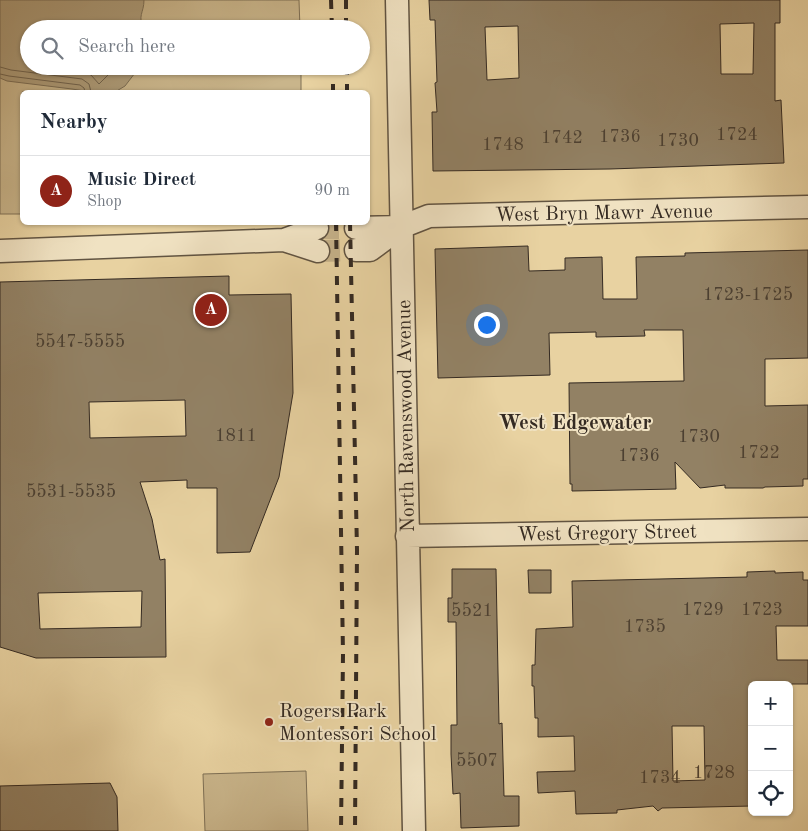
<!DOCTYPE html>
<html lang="en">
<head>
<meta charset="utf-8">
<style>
  :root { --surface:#fff; --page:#f2f2f3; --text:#1f2937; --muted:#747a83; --line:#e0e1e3; --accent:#8f2418 }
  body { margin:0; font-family:"Old Standard TT",serif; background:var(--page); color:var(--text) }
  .controls { position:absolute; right:15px; bottom:15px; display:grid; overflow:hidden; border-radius:8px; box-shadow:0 1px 4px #0004 }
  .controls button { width:45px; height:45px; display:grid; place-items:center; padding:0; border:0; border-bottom:1px solid var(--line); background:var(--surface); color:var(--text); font:25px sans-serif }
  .you { position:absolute; left:486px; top:324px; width:18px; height:18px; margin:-12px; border:4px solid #fff; border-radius:50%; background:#1a73e8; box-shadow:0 0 0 8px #1a73e833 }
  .badge { display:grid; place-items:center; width:32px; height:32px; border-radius:50%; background:var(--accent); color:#fff; font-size:16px; font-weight:700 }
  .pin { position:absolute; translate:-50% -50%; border:2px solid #fff; box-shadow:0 1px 5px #0006 }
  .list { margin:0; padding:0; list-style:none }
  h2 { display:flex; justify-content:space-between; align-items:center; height:65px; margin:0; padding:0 20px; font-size:21px }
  h2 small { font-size:16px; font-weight:400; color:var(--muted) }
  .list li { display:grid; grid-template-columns:32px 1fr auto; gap:15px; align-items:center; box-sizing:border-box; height:70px; padding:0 20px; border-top:1px solid var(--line) }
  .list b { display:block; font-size:19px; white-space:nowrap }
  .list p { margin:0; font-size:16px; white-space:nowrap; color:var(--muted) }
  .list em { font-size:16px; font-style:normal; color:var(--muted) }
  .icon { flex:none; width:28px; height:28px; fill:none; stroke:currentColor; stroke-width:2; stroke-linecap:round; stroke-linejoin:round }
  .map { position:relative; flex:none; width:808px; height:831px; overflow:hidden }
  .search { position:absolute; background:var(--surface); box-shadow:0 1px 4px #0004; left:20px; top:20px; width:350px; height:55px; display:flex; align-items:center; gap:12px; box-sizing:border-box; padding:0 18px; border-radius:28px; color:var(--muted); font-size:19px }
  .panel { position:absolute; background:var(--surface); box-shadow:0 1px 4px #0004; left:20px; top:90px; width:350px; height:135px; border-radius:8px }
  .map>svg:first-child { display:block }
</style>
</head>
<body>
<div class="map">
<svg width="808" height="831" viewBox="0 0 808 831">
  <rect width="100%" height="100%" fill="#e8d2a1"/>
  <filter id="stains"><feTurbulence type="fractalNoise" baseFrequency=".004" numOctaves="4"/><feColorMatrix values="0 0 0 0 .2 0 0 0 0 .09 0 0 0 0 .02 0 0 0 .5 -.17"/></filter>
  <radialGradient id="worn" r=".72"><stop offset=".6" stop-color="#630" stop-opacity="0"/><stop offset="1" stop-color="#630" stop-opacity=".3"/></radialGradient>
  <!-- green -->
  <path fill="#c9b58b" stroke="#7e7056" d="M 0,0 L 299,0 L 300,29 L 29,29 L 29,66 L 301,66 L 301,92 L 22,92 L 22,214 L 0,214 Z
    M 306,771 L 308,831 L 205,831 L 203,774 Z"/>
  <!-- water -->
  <path fill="#ab9976" stroke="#7b6d54" d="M 0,0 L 144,0 C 144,13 137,16 144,29 L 29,29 L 29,66 L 139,66 L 138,69 L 125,86 L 115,92 L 91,92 L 72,89 L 7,81 L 0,78 Z"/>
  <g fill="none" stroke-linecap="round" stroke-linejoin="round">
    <!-- shore -->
    <path stroke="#70624c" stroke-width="1" d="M 39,66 L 84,72 L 91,75 L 99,84 L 117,66
      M 0,67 L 11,70 L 82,79 L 89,84 L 91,92
      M 0,74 L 9,76 L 80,85 L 84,88 L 85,92"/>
  </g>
  <!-- building -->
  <path fill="#928164" stroke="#342a22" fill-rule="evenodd" d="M 429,0 L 780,0 L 780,23 L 775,23 L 775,101 L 781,100 L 784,163 L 610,169 L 433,171 L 432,112 L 437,112 L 435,83 L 437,82 L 435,20 L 430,20 ZM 754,23 L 753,74 L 721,74 L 720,24 ZM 518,26 L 519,78 L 487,80 L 485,27 Z
    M 528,246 L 529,271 L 565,270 L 565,258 L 602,257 L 603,299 L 637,299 L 636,257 L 685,256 L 685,253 L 808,250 L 808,358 L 765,359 L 765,406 L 808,405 L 808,479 L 803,479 L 803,486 L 765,487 L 763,488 L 725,488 L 725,485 L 700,488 L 675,462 L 676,489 L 572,491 L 572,484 L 570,484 L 569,383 L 684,381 L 683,330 L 644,330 L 645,336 L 596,337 L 596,332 L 549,333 L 550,375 L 438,378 L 435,249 Z
    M 229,276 L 229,295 L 291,294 L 293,393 L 279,477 L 250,552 L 217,553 L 217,488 L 187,488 L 187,480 L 140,482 L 152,519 L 160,560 L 165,559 L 166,657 L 36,658 L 0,647 L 0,282 ZM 185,400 L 186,436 L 90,438 L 89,402 ZM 142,591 L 141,627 L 40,629 L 38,593 Z
    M 452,569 L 496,569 L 499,724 L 502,723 L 504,796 L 519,796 L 519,826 L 461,828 L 460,793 L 453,794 L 451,754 L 451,725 L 457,725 L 456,622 L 448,622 L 448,598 L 452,598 Z
    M 528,570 L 551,570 L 551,593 L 529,593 Z
    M 775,571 L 775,573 L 803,572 L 803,580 L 808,580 L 808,626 L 776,626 L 777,660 L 808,660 L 808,684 L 752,684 L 752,806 L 662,808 L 658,811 L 653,806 L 617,810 L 617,813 L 576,814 L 575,791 L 538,793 L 537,772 L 575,771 L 574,736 L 538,737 L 538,718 L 535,718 L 534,686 L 532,686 L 532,665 L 535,665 L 536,629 L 573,627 L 572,581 L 747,577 L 747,572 ZM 672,726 L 704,726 L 705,780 L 673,781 Z
    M 110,783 L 117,797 L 118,831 L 0,831 L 0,786 Z"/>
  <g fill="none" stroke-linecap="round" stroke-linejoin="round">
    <!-- minor-tunnel -->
    <path stroke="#c4b088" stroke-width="22" stroke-dasharray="22 11" stroke-linecap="butt" d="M 317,228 L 356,228
      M 318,251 L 356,250"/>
    <defs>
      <path id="minor" d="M 397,0 L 414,831
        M 356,228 L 401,227
        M 284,240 L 318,251
        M 356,250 L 370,250 L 401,227 L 429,216 L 808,207
        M 0,251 L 284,240 L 317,228
        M 407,536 L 808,529"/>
    </defs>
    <!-- minor casing -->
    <use href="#minor" stroke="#615442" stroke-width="25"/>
    <!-- minor -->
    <use href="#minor" stroke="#f0e2c2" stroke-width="22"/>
    <!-- rail -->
    <path stroke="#342a22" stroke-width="4" stroke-dasharray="9 9" stroke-linecap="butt" d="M 331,0 L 332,29
      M 346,0 L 346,29
      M 333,66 L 333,92
      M 347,66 L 347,92
      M 336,222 L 343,654 L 341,831
      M 350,222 L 357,550 L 355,831"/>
  </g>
  <!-- markers -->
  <circle fill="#8f2418" stroke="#f0e2c2" stroke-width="2" cx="269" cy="722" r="5"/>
  <g text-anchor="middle" stroke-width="4" stroke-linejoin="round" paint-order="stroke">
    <!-- number labels -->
    <g font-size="18" fill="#4c4032">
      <text x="737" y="140">1724</text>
      <text x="620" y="142">1736</text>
      <text x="562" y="143">1742</text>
      <text x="678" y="146">1730</text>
      <text x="503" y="150">1748</text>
      <text x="748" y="300">1723-1725</text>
      <text x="80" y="347">5547-5555</text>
      <text x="236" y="441">1811</text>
      <text x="699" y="442">1730</text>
      <text x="759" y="458">1722</text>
      <text x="639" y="461">1736</text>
      <text x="71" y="497">5531-5535</text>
      <text x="703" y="615">1729</text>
      <text x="762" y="615">1723</text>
      <text x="472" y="616">5521</text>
      <text x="645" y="632">1735</text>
      <text x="477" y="766">5507</text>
      <text x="714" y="778">1728</text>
      <text x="660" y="783">1734</text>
    </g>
    <!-- street labels -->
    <g font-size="20" fill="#342a22" stroke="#f0e2c2">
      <text transform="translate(604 212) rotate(-1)" y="7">West Bryn Mawr Avenue</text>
      <text transform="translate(405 416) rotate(-91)" y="7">North Ravenswood Avenue</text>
      <text transform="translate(607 532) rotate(-1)" y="7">West Gregory Street</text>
    </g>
    <!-- poi labels -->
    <g font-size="20" fill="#342a22" stroke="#f0e2c2" text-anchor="start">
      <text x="279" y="717">Rogers Park<tspan x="279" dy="23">Montessori School</tspan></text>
    </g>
    <!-- neighbourhood labels -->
    <g font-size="21" font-weight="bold" fill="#342a22" stroke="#f0e2c2">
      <text x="575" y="429">West Edgewater</text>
    </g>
  </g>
  <rect width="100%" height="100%" filter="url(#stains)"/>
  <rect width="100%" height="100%" fill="url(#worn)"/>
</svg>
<div class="controls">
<button>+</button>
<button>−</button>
<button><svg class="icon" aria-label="locate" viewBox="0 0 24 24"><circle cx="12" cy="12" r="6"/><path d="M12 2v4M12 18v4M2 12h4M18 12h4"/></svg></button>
</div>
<div class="you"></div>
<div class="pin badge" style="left:211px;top:310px">A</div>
<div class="search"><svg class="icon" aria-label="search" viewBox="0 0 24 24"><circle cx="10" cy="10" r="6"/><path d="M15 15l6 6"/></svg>Search here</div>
<section class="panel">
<h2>Nearby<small></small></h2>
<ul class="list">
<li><span class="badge">A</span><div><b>Music Direct</b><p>Shop</p></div><em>90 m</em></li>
</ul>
</section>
</div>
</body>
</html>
